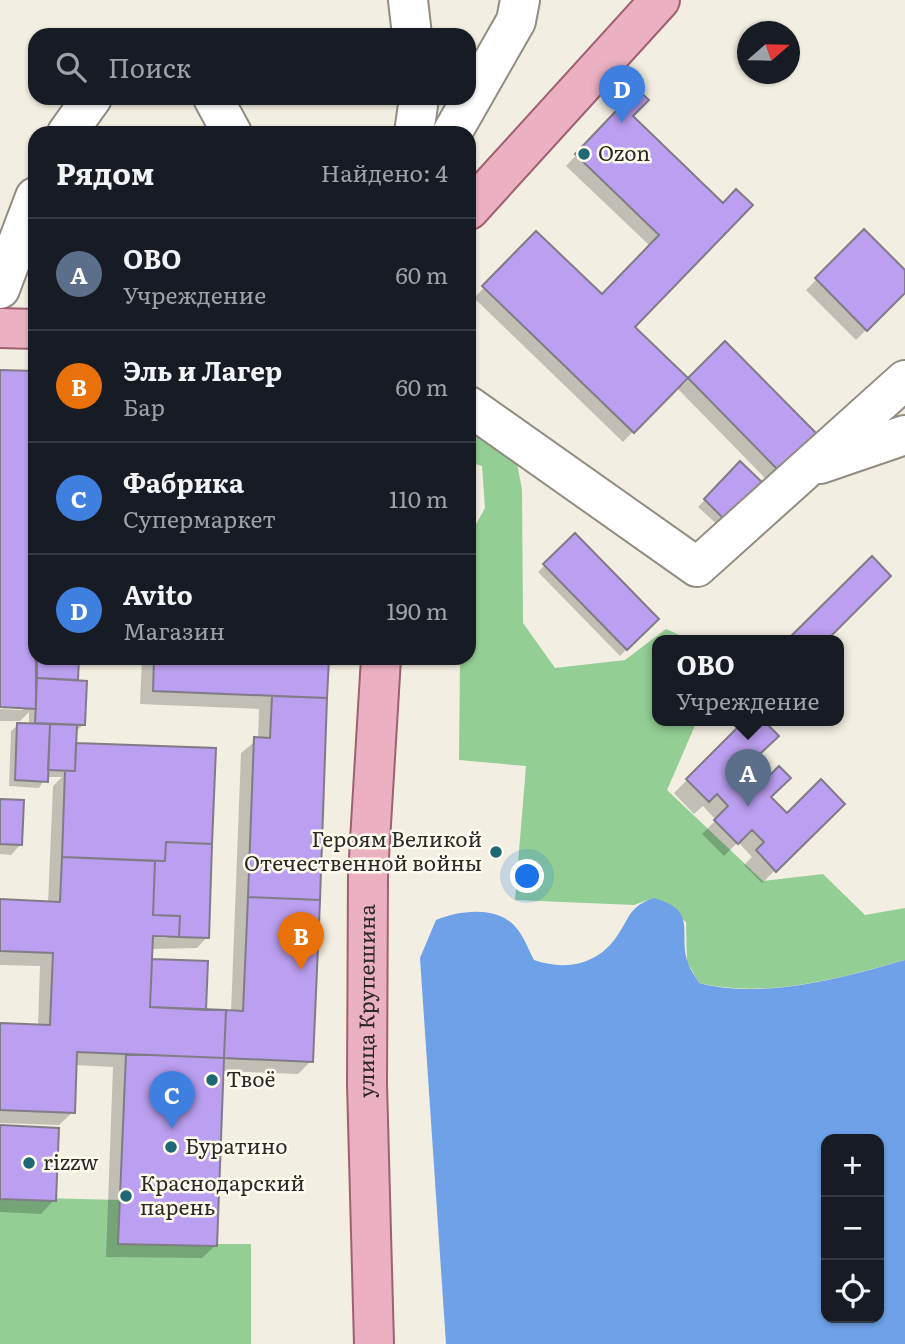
<!DOCTYPE html>
<html lang="ru">
<head>
<meta charset="utf-8">
<style>
  :root { --surface:#171b24; --page:#242831; --text:#f1f3f6; --muted:#9ea1a6; --line:#363941; --accent:#b45309 }
  body { margin:0; font-family:Literata,serif; background:var(--page); color:var(--text) }
  .controls { position:absolute; right:21px; bottom:21px; display:grid; overflow:hidden; border-radius:14px; box-shadow:0 2px 5px #0004 }
  .controls button { width:63px; height:63px; display:grid; place-items:center; padding:0; border:0; border-bottom:2px solid var(--line); background:var(--surface); color:var(--text); font:35px sans-serif }
  .compass { position:absolute; left:737px; top:21px; width:63px; height:63px; border-radius:50%; background:var(--surface); box-shadow:0 2px 5px #0004; rotate:70deg }
  .you { position:absolute; left:528px; top:877px; width:24px; height:24px; margin:-18px; border:5px solid #fff; border-radius:50%; background:#1a73e8; box-shadow:0 0 0 10px #1a73e833 }
  .badge { display:grid; place-items:center; width:46px; height:46px; border-radius:50%; background:var(--accent); color:#fff; font-size:23px; font-weight:700 }
  .pin { position:absolute; translate:-50% -58px; filter:drop-shadow(0 2px 4px #0008) }
  .pin::after { content:''; position:absolute; top:37px; width:24px; height:21px; background:inherit; clip-path:polygon(0 0,100% 0,50% 100%) }
  .popup { position:absolute; left:652px; top:635px; width:192px; height:91px; box-sizing:border-box; display:grid; place-content:center; border-radius:14px; background:var(--surface); filter:drop-shadow(0 2px 5px #0005); font-size:23px; white-space:nowrap; color:var(--muted) }
  .popup b { font-size:26px; color:var(--text) }
  .popup::after { content:''; position:absolute; left:50%; top:100%; margin-left:-14px; border:14px solid transparent; border-top-color:var(--surface) }
  .list { margin:0; padding:0; list-style:none }
  h2 { display:flex; justify-content:space-between; align-items:center; height:91px; margin:0; padding:0 28px; font-size:30px }
  h2 small { font-size:23px; font-weight:400; color:var(--muted) }
  .list li { display:grid; grid-template-columns:46px 1fr auto; gap:21px; align-items:center; box-sizing:border-box; height:112px; padding:0 28px; border-top:2px solid var(--line) }
  .list b { display:block; font-size:26px; white-space:nowrap }
  .list p { margin:0; font-size:23px; white-space:nowrap; color:var(--muted) }
  .list em { font-size:23px; font-style:normal; color:var(--muted) }
  .icon { flex:none; width:38px; height:38px; fill:none; stroke:currentColor; stroke-width:2; stroke-linecap:round; stroke-linejoin:round }
  .map { position:relative; flex:none; width:905px; height:1344px; overflow:hidden }
  .search { position:absolute; background:var(--surface); box-shadow:0 2px 5px #0004; left:28px; top:28px; width:448px; height:77px; display:flex; align-items:center; gap:18px; box-sizing:border-box; padding:0 24px; border-radius:21px; color:var(--muted); font-size:26px }
  .panel { position:absolute; background:var(--surface); box-shadow:0 2px 5px #0004; left:28px; top:126px; width:448px; height:539px; border-radius:21px }
  .map>svg:first-child { display:block }
</style>
</head>
<body>
<div class="map">
<svg width="905" height="1344" viewBox="0 0 905 1344">
  <rect width="100%" height="100%" fill="#f2eee1"/>
  <!-- green -->
  <path fill="#93ce94" d="M 477,425 L 516,458 L 522,490 L 523,623 L 555,668 L 625,660 L 666,629 L 693,641 L 657,641 L 657,721 L 697,721 L 667,790 L 763,881 L 823,874 L 865,915 L 905,908 L 905,960 C 841,978 766,999 699,983 L 687,962 L 686,922 L 653,898 L 634,905 L 515,900 L 526,766 L 459,760 L 460,658 L 469,658 L 469,537 L 485,508 L 482,466 L 469,462 L 469,433 Z
    M 0,1197 L 120,1200 L 119,1244 L 251,1244 L 251,1344 L 0,1344 Z"/>
  <!-- water -->
  <path fill="#6ea1e7" fill-rule="evenodd" d="M 653,898 C 700,910 677,934 688,963 C 690,970 696,977 699,983 C 762,1000 843,978 905,960 L 905,1344 L 446,1344 L 420,958 L 436,920 C 461,910 500,905 518,930 C 525,939 529,951 534,960 C 565,971 598,965 617,936 C 631,916 628,908 653,898 ZM 826,1139 L 879,1139 L 879,1318 L 826,1318 Z"/>
  <!-- shadow -->
  <path fill="#0003" fill-rule="evenodd" d="M 637,92 L 630,116 L 722,205 L 633,327 L 682,386 L 725,343 L 813,433 L 766,479 L 676,387 L 623,442 L 474,298 L 536,233 L 601,297 L 650,246 L 566,166 Z
    M 864,232 L 905,273 L 905,291 L 856,340 L 806,290 Z
    M 0,372 L 35,658 L 77,658 L 76,682 L 83,725 L 75,732 L 74,747 L 214,750 L 207,937 L 197,948 L 151,949 L 150,964 L 202,1011 L 231,1013 L 241,753 L 258,739 L 259,709 L 140,704 L 142,658 L 327,658 L 311,1061 L 298,1074 L 222,1071 L 216,1245 L 202,1258 L 106,1257 L 113,1067 L 75,1065 L 73,1112 L 59,1125 L 0,1123 L 0,1025 L 38,1026 L 40,966 L 0,965 L 0,901 L 48,903 L 53,786 L 62,777 L 46,777 L 39,788 L 9,786 L 11,731 L 18,725 L 29,725 L 29,712 L 20,721 L 0,721 L 0,709 L 23,710 L 23,706 L 0,706 ZM 144,934 L 167,935 L 167,938 L 144,937 Z
    M 740,464 L 722,529 L 698,507 Z
    M 575,535 L 657,619 L 620,656 L 538,572 Z
    M 746,721 L 742,770 L 787,816 L 843,804 L 762,883 L 744,865 L 752,857 L 738,842 L 724,856 L 702,834 L 716,820 L 703,806 L 694,814 L 674,793 Z
    M 0,801 L 21,844 L 11,855 L 0,854 Z
    M 0,1127 L 54,1200 L 41,1214 L 0,1212 Z"/>
  <!-- building -->
  <path fill="#bb9ff0" stroke="#7f7c88" stroke-width="2" d="M 637,89 L 649,100 L 633,116 L 723,203 L 736,189 L 753,205 L 635,327 L 688,378 L 634,433 L 482,286 L 536,231 L 602,294 L 659,235 L 575,154 Z
    M 864,229 L 905,270 L 905,293 L 867,331 L 815,278 Z
    M 725,341 L 816,433 L 778,470 L 688,378 Z
    M 0,370 L 35,371 L 36,709 L 0,707 Z
    M 740,461 L 766,486 L 729,524 L 704,499 Z
    M 575,533 L 659,619 L 627,650 L 543,564 Z
    M 872,556 L 891,576 L 826,641 L 786,641 Z
    M 37,658 L 79,658 L 78,680 L 37,678 Z
    M 154,658 L 329,658 L 327,698 L 153,691 Z
    M 37,678 L 87,681 L 85,725 L 35,723 Z
    M 272,696 L 327,698 L 320,900 L 248,897 L 254,737 L 270,738 Z
    M 744,721 L 764,721 L 779,736 L 744,769 L 760,785 L 779,766 L 791,778 L 771,797 L 787,813 L 821,779 L 845,804 L 776,872 L 756,850 L 764,842 L 752,830 L 738,844 L 714,820 L 728,806 L 717,794 L 709,802 L 686,779 Z
    M 17,723 L 50,724 L 48,782 L 15,780 Z
    M 50,724 L 77,725 L 75,771 L 48,770 Z
    M 76,743 L 216,748 L 212,844 L 166,842 L 165,861 L 62,857 L 65,771 L 75,771 Z
    M 0,799 L 24,800 L 22,845 L 0,844 Z
    M 166,842 L 212,844 L 209,938 L 179,937 L 180,916 L 153,915 L 155,861 L 165,861 Z
    M 62,857 L 155,861 L 153,915 L 180,916 L 179,937 L 153,936 L 150,1007 L 226,1010 L 224,1058 L 77,1052 L 75,1113 L 0,1110 L 0,1023 L 50,1025 L 53,953 L 0,951 L 0,899 L 60,902 Z
    M 248,897 L 320,900 L 313,1062 L 224,1058 L 226,1010 L 243,1011 Z
    M 152,959 L 208,961 L 206,1010 L 150,1007 Z
    M 126,1054 L 224,1058 L 217,1246 L 118,1244 Z
    M 0,1125 L 59,1128 L 56,1201 L 0,1199 Z"/>
  <g fill="none" stroke-linecap="round" stroke-linejoin="round">
    <defs>
      <path id="minor" d="M 408,0 L 412,35
        M 213,98 L 232,133
        M 67,133 L 92,98
        M 414,133 L 419,98
        M 452,133 L 516,21 L 520,0
        M 0,289 L 35,197
        M 469,406 L 697,567 L 905,380
        M 820,464 L 905,435"/>
      <g id="major">
        <path d="M 469,210 L 660,0"/>
        <path d="M 0,328 L 35,329"/>
        <path id="s1" d="M 374,1344 L 367,1084 L 368,874 L 381,658"/>
      </g>
    </defs>
    <!-- minor casing -->
    <use href="#minor" stroke="#918d82" stroke-width="42"/>
    <!-- major casing -->
    <use href="#major" stroke="#9f6071" stroke-width="42"/>
    <!-- minor -->
    <use href="#minor" stroke="#fff" stroke-width="38"/>
    <!-- major -->
    <use href="#major" stroke="#ebb1c2" stroke-width="38"/>
  </g>
  <!-- markers -->
  <g fill="#1d6872" stroke="#fffcee" stroke-width="2.5">
    <circle cx="584" cy="154" r="7"/>
    <circle cx="496" cy="852" r="7"/>
    <circle cx="212" cy="1080" r="7"/>
    <circle cx="171" cy="1147" r="7"/>
    <circle cx="29" cy="1163" r="7"/>
    <circle cx="126" cy="1196" r="7"/>
  </g>
  <g text-anchor="middle" stroke-width="5" stroke-linejoin="round" paint-order="stroke">
    <!-- poi labels -->
    <g font-size="21" fill="#2b2925" stroke="#fffcee" text-anchor="start">
      <text x="598" y="161">Ozon</text>
      <text x="482" y="847" text-anchor="end">Героям Великой<tspan x="482" dy="24">Отечественной войны</tspan></text>
      <text x="226" y="1087">Твоё</text>
      <text x="185" y="1154">Буратино</text>
      <text x="43" y="1170">rizzw</text>
      <text x="140" y="1191">Краснодарский<tspan x="140" dy="24">парень</tspan></text>
    </g>
    <!-- street labels -->
    <g font-size="21" fill="#2b2925" stroke="#fffcee">
      <text dy="7" stroke="none"><textPath href="#s1" startOffset="343">улица Крупешина</textPath></text>
    </g>
  </g>
</svg>
<div class="controls">
<button>+</button>
<button>−</button>
<button><svg class="icon" aria-label="locate" viewBox="0 0 24 24"><circle cx="12" cy="12" r="6"/><path d="M12 2v4M12 18v4M2 12h4M18 12h4"/></svg></button>
</div>
<svg class="compass" viewBox="-18 -18 36 36"><path d="M0-13l5 13h-10z" fill="#e53935"/><path d="M0 13l5-13h-10z" fill="#9ea1a6"/></svg>
<div class="you"></div>
<div class="pin badge" style="left:748px;top:807px;background:#5c6f8a">A</div>
<div class="popup"><b>ОВО</b>Учреждение</div>
<div class="pin badge" style="left:301px;top:970px;background:#e8710a">B</div>
<div class="pin badge" style="left:172px;top:1129px;background:#3f7fe0">C</div>
<div class="pin badge" style="left:622px;top:123px;background:#3f7fe0">D</div>
<div class="search"><svg class="icon" aria-label="search" viewBox="0 0 24 24"><circle cx="10" cy="10" r="6"/><path d="M15 15l6 6"/></svg>Поиск</div>
<section class="panel">
<h2>Рядом<small>Найдено: 4</small></h2>
<ul class="list">
<li><span class="badge" style="background:#5c6f8a">A</span><div><b>ОВО</b><p>Учреждение</p></div><em>60 m</em></li>
<li><span class="badge" style="background:#e8710a">B</span><div><b>Эль и Лагер</b><p>Бар</p></div><em>60 m</em></li>
<li><span class="badge" style="background:#3f7fe0">C</span><div><b>Фабрика</b><p>Супермаркет</p></div><em>110 m</em></li>
<li><span class="badge" style="background:#3f7fe0">D</span><div><b>Avito</b><p>Магазин</p></div><em>190 m</em></li>
</ul>
</section>
</div>
</body>
</html>
